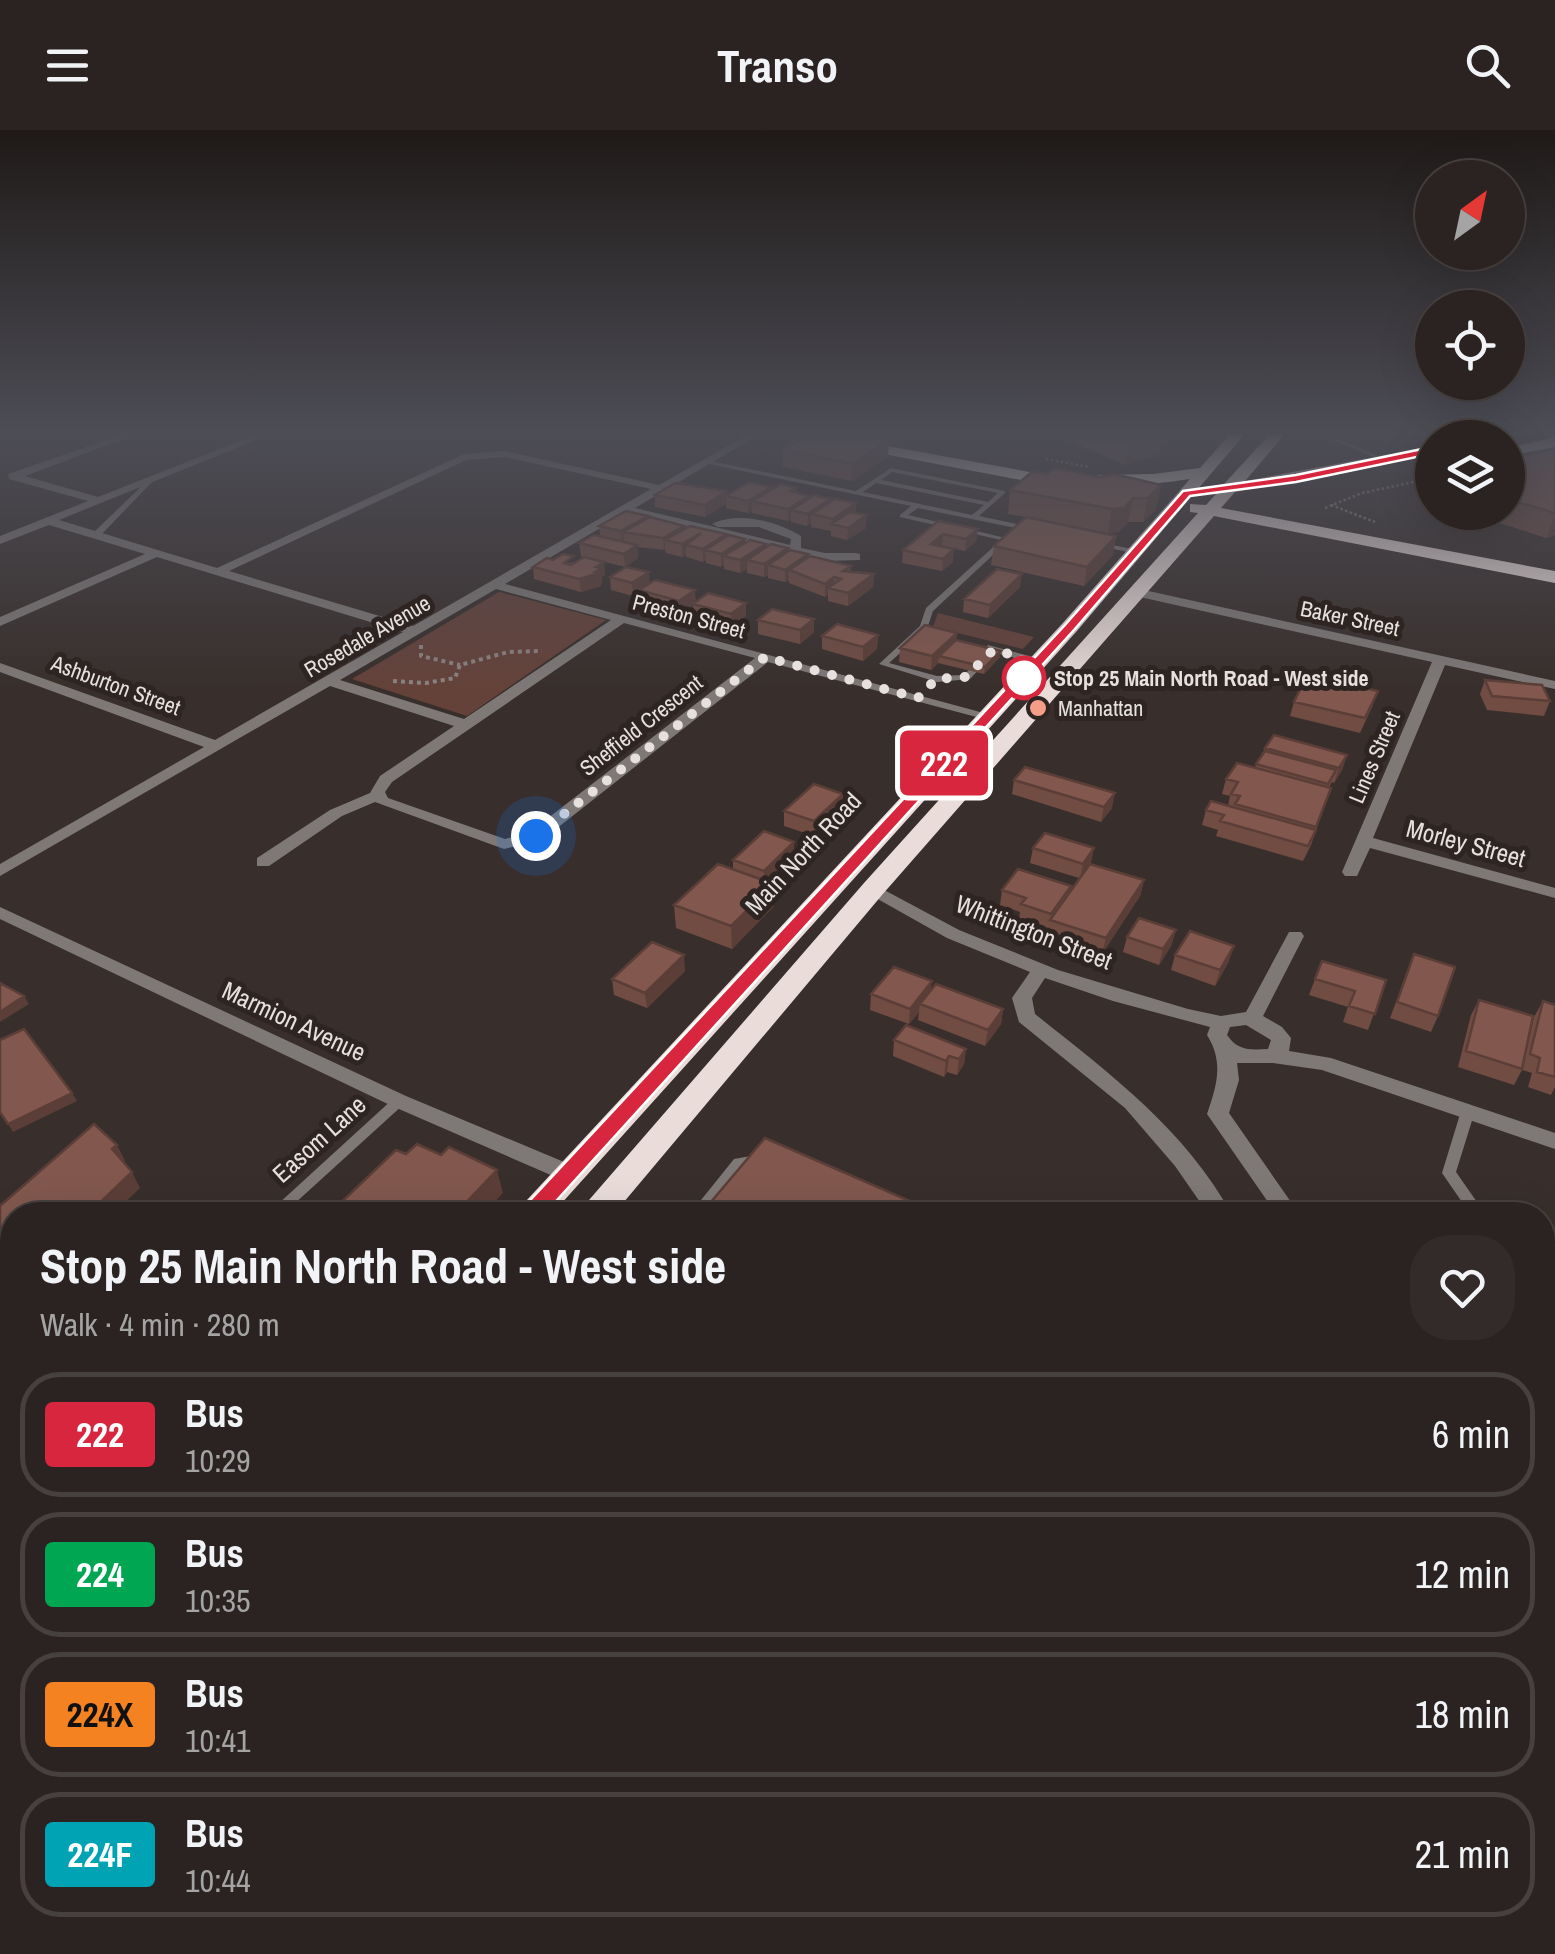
<!DOCTYPE html>
<html lang="en">
<head>
<meta charset="utf-8">
<style>
  body { margin:0; font-family:"Archivo Narrow",sans-serif; background:#322b2a; color:#f1f3f6; height:100vh; display:flex; flex-direction:column; font-size:38px; white-space:nowrap }
  * { box-sizing:border-box; margin:0 }
  p { font-size:32px; color:#a5a4a5 }
  .icon { flex:none; width:55px; height:55px; fill:none; stroke:currentColor; stroke-width:2; stroke-linecap:round; stroke-linejoin:round }
  .map { position:relative; flex:1; overflow:hidden }
  .panel { position:absolute; left:0px; top:1072px; width:1555px; height:752px; display:flex; flex-direction:column; background:#2a2321; border-radius:40px 40px 0 0; box-shadow:0 10px 40px #0002,0 0 0 2px #46403f }
  .panel>* { flex:none }
  .badge { padding:0 20px; border-radius:8px; font-size:35px; line-height:65px }
  .needle { width:65px; rotate:33deg }
  .controls { position:absolute; left:1415px; top:30px; display:grid; gap:20px }
  .controls a { display:grid; place-items:center; width:110px; height:110px; border-radius:50%; background:#2a2321; box-shadow:0 10px 40px #0002,0 0 0 2px #46403f; font-size:50px }
  .you { position:absolute; width:50px; height:50px; margin:-25px; border:8px solid #fff; border-radius:50%; background:#1a73e8; box-shadow:0 0 0 15px #1a73e833 }
  .map>.badge { position:absolute; translate:-50% -50%; box-shadow:0 0 0 5px #fff }
  .round { display:grid; place-items:center; flex:none; width:105px; height:105px; border-radius:40px; background:#322b2a }
  .head { display:flex; align-items:center; justify-content:space-between; height:170px; padding:0 40px }
  h1 { font-size:48px; font-weight:700; line-height:75px }
  ul { padding:0; list-style:none }
  li { display:flex; align-items:center; gap:30px; height:125px; margin:0 20px 15px; padding:0 20px; border:5px solid #46403f; border-radius:40px }
  li div { flex:1 }
  li b { display:block; font-size:38px }
  li em { font-style:normal }
  li .badge { min-width:110px; font-weight:700; text-align:center }
  header { display:flex; justify-content:space-between; align-items:center; height:130px; padding:0 40px; background:#2a2321; font-size:45px; font-weight:700 }
  .map>svg:first-child { display:block }
  .green { fill:#64423a }
  .lines { fill:none; stroke-linecap:round; stroke-linejoin:round }
  .path-far2 { stroke:#8a8280; stroke-width:2.5; stroke-dasharray:2.5 2.5; stroke-linecap:butt }
  .path-far1 { stroke:#8a8280; stroke-width:4; stroke-dasharray:4 4; stroke-linecap:butt }
  .path { stroke:#8a8280; stroke-width:8; stroke-dasharray:8 8; stroke-linecap:butt }
  .lane { fill:#7e7977; fill-rule:evenodd }
  .street { fill:#7e7977; fill-rule:evenodd }
  .highway { fill:#e9dcd9; fill-rule:evenodd }
  .wall { fill:#704c43 }
  .shaded-wall { fill:#5b3e37 }
  .building { fill:#82584e; stroke:#5b3e37; stroke-width:2.5 }
  .line { fill:#d7263d; stroke:#fff; stroke-width:2.5 }
  .walk { stroke:#e6e0de; stroke-width:10; stroke-dasharray:0 18 }
  .stop-dot { fill:#fff; stroke:#d7263d; stroke-width:5 }
  .poi-dot { fill:#f49e8a; stroke:#2e2523; stroke-width:4 }
  .labels { text-anchor:middle; stroke-width:10; stroke-linejoin:round; paint-order:stroke }
  .far-street-label { font-size:22px; fill:#e6e0de; stroke:#2e2523 }
  .far-stop-label { font-size:22px; font-weight:bold; fill:#e6e0de; stroke:#2e2523; text-anchor:start }
  .far-poi-label { font-size:22px; fill:#e6e0de; stroke:#2e2523; text-anchor:start }
  .street-label { font-size:25px; fill:#e6e0de; stroke:#2e2523 }
</style>
</head>
<body>
<header><svg class="icon" aria-label="menu" viewBox="0 0 24 24"><path d="M4 6h16M4 12h16M4 18h16"/></svg>Transo<svg class="icon" aria-label="search" viewBox="0 0 24 24"><circle cx="10" cy="10" r="6"/><path d="M15 15l6 6"/></svg></header>
<div class="map">
<svg width="1555" height="1824" viewBox="0 0 1555 1824">
  <rect width="100%" height="100%" fill="#382f2c"/>
  <path class="green" d="M499,462L606,490L467,586L352,549Z
    M938,483L1034,507L1023,519L933,497Z"/>
  <g class="lines">
    <path class="path-far2" d="M1454,308L1468,305
      M1046,329L1089,337
      M1331,375L1375,392
      M1325,378L1362,363L1432,348"/>
    <path class="path-far1" d="M421,515V526L460,535
      M393,551L426,553L455,548L460,535L508,522L542,521"/>
    <path class="path" d="M1322,1812L1330,1824"/>
    <path class="lane" d="M1322,305H1329L1388,330L1383,331Z
      M706,330L856,361L891,338L1005,361V363L979,386L1035,398V402L918,378L908,385L1010,409L933,481L927,499L889,533L937,546L964,545L979,529H985V533L970,549L937,552L879,534L920,496L926,478L1001,410L900,387V385L911,376L704,333L703,332ZM892,342L998,363L988,372L881,350ZM876,353L984,375L972,385L863,362Z
      M148,350L153,351L99,407H93V403Z
      M1097,412L1137,420L1141,422L1137,424L1100,416L1096,414Z
      M988,515L1041,529L1042,531L1038,534L985,520L984,518Z
      M399,966L404,968L406,971L404,974L282,1085H266L394,968Z
      M1468,976L1473,978L1475,981L1456,1042L1486,1085H1471L1442,1043L1461,981L1463,978Z
      M762,1024L767,1025L769,1029L767,1033L743,1037L704,1085H689L734,1029Z
      M1542,1170C1555,1175 1555,1188 1555,1200C1541,1196 1542,1182 1542,1170Z
      M1555,1267C1555,1297 1555,1330 1548,1359L1542,1361C1542,1331 1539,1298 1549,1269Z
      M56,1812H80L74,1824H51Z
      M482,1812H506L500,1824H477Z
      M938,1812C954,1812 971,1808 978,1824C963,1824 945,1824 938,1812Z
      M1033,1812H1055L1051,1824H1029Z"/>
    <path class="street" d="M121,305H134L25,346L98,367L255,305H268L59,390L217,438L464,324L505,321L659,355L747,305H758L635,378L790,415L791,409L759,397H718L712,394C738,381 777,391 801,406V418L825,423H856L860,424V430L825,431L626,383L505,454L995,586L988,590L768,532L542,710L504,719L375,672L342,686L269,736H257V728L330,680L370,663L380,646L454,596L330,556L0,746V734L204,617L0,542V533L215,610L403,502L157,427L0,496V487L145,424L49,395L0,414V406L88,371L9,349L8,344ZM505,327L651,359L413,496L229,441L466,330ZM496,459L611,490L464,589L340,550ZM624,493L755,528L530,702L505,709L388,668L385,662L392,652Z
      M1135,458L1555,551V559L1445,535L1373,708L1555,758V768L1370,718L1357,746H1345L1342,742L1432,532L1131,465L1129,462Z
      M873,754L959,800L1058,840L1188,879L1221,886L1246,882L1289,802H1301L1304,806L1263,886L1282,897L1291,908L1289,921L1331,928L1555,1003V1019L1322,940L1273,933H1237L1239,950L1229,983L1300,1085H1277L1207,984C1217,955 1224,932 1207,905L1210,897L1113,871L1045,848L1032,868L1035,884C1109,943 1186,1000 1232,1085H1209L1175,1036L1125,978L1019,892L1012,868L1030,842L947,808L867,763L864,759ZM1246,895L1271,910L1268,919C1250,920 1238,921 1227,905L1230,897Z
      M0,777L406,966L576,1037L579,1043L576,1049H560L392,976L0,789Z
      M1542,1402L1555,1407V1435L1542,1430Z
      M1555,1468V1581L1553,1586L1542,1590V1478L1545,1473Z
      M1178,1812H1216L1211,1824H1173Z
      M1492,1812H1527V1824H1491Z"/>
    <path class="highway" d="M798,305H827L1068,349L1076,354L1068,359L805,309Z
      M1229,305H1244L1076,502L551,1085H513L1062,494L1190,349C1167,352 1114,361 1095,348L1097,345L1153,344L1200,338Z
      M1269,305H1284L1245,351L1432,316V325L1235,362L1221,378L1555,441V453L1214,386L882,765L613,1085H576L864,753L1198,383L1190,382V374L1206,375L1216,364L1212,360L1214,357L1224,354Z
      M1555,307V317L1508,326V318Z
      M12,1628V1685L0,1690V1633Z
      M12,1736V1798L0,1803V1741Z"/>
  </g>
  <path class="wall" d="M1068,305H1188L1161,313L1159,325L1125,335L1068,310Z
    M792,306L888,326L852,351L783,337V320L791,315Z
    M1555,319V405L1546,408L1466,382H1508V329Z
    M1047,344L1161,355L1156,379L1143,392H1128L1119,402L1108,403L1058,393L1116,406L1113,425L1084,456L991,435L994,416L1026,387L1008,384L1010,360Z
    M1432,347V372L1425,370Z
    M796,358V363L809,368L856,373L855,383L866,398L847,410L831,406V401L811,397V393L807,396L791,392V389L788,391L752,383V381L748,383L726,378V374L705,387L655,377V365L727,361V365Z
    M648,388L684,396V399L745,409V413L766,414V417L808,424V427L851,436L850,442L874,444L873,457L848,476L828,471V464L825,467L789,453V450L785,452L768,448V445L764,447L747,443V439L740,443L724,439V435L721,437L706,433V430L703,432L686,427V425L682,427L666,423L665,420L637,417L638,428L625,437L581,426L579,413L600,406L599,396Z
    M938,391L978,399L976,411L965,421L942,416L953,432L942,441L902,433L903,420Z
    M575,432L605,445L602,447L601,456L581,462L534,449L533,437Z
    M610,447L650,453L696,472L746,486L732,497L693,487V475L680,484L640,474L639,462L633,466L611,460Z
    M1020,457L988,488L963,482L964,469Z
    M814,489V502L800,514L758,504V490Z
    M957,503L956,510L1000,527L984,544L938,533L931,540L899,532L900,518Z
    M878,505L877,519L863,531L822,519V506Z
    M1485,550L1550,571L1544,586L1487,580L1480,564Z
    M1294,572L1373,575L1360,603L1290,586Z
    M1265,618L1347,625L1342,640L1334,653L1332,652L1329,657L1331,658L1311,715L1303,731L1216,706L1218,700L1202,695L1206,680L1228,676L1230,666L1222,664L1226,649L1255,637Z
    M1014,650L1112,678L1101,692L1012,664Z
    M843,679L814,706L784,696V681Z
    M794,712V727L768,752L774,776L732,819L676,798L674,775L733,739V730Z
    M1033,718L1144,750L1140,766L1102,824L1047,805L1048,799L1019,789L1020,782L1000,775L1002,760L1071,756L1070,762L1079,748L1030,733Z
    M1176,800L1171,816L1159,835L1123,822L1127,807Z
    M1414,824L1438,886L1431,902L1390,888Z
    M1175,825L1229,831L1215,856L1171,840Z
    M1322,831L1386,850L1368,900L1343,892L1348,877L1309,865Z
    M685,841L647,878L614,865L612,849Z
    M931,859L1003,879L1001,894L985,916L918,890L919,882L909,894L870,880L871,864Z
    M1479,870L1524,928L1534,887L1543,871L1555,875V957L1551,965L1528,957L1532,943L1522,940L1514,955L1458,937L1471,885Z
    M894,910L966,919L964,934L957,945L947,942L944,947L893,926Z"/>
  <path class="shaded-wall" d="M1145,305H1188L1161,313L1159,325L1125,335L1129,312Z
    M889,309L888,326L852,351L853,334Z
    M1161,355L1156,379L1143,392L1148,368Z
    M771,357V369L752,371V381L748,383V371Z
    M727,361L726,374L705,387V375Z
    M809,366V378L791,380V389L788,391V379Z
    M1133,368L1128,392L1119,402L1108,403L1112,379Z
    M830,369V381L811,384V393L807,396L808,384Z
    M856,373L855,386L832,394L833,389Z
    M867,385L866,398L847,410L848,398Z
    M1555,385V405L1546,408Z
    M648,386V398L623,402L624,412L622,414L621,401Z
    M684,396V409L665,410V420L664,421L663,408Z
    M978,399L976,411L965,421L966,409Z
    M701,403L686,415V425L682,427V414Z
    M726,404L727,417L705,420L706,430L703,432V419Z
    M943,404L942,416L930,427L931,414Z
    M1116,406L1113,425L1084,456L1087,437Z
    M745,409V422L723,426L724,435L721,437V424Z
    M766,414V427L747,430V439L740,443V430Z
    M637,415L638,428L625,437L624,424Z
    M788,418V431L768,435V445L764,447V434Z
    M954,419L953,432L942,441L943,429Z
    M808,424V437L789,440V450L785,452V440Z
    M604,432L605,445L602,447L601,456L581,462L579,449Z
    M649,442L650,455L633,466L632,453Z
    M874,444L873,457L848,476V463Z
    M1022,444L1020,457L988,488L990,475Z
    M834,447V459L828,458V464L825,467V454Z
    M695,460L696,473L680,484L679,471Z
    M746,473V486L732,497L731,484Z
    M814,489V502L800,514V500Z
    M957,503L955,517L939,526L938,533L931,540L932,526Z
    M878,505L877,519L863,531V517Z
    M1001,521L1000,527L984,544L985,537Z
    M1347,625L1342,640L1334,653L1339,638Z
    M1115,663L1112,678L1101,692L1104,677Z
    M843,664V679L814,706V691Z
    M794,712V727L764,756V741Z
    M1094,718L1091,733L1080,749L1083,734Z
    M1144,750L1140,766L1102,824L1106,808Z
    M774,754V776L732,819L731,796Z
    M1176,800L1171,816L1159,835L1163,819Z
    M1234,816L1229,831L1215,856L1220,840Z
    M684,825L685,841L647,878L645,863Z
    M932,851L930,867L920,874L919,882L909,894L910,879Z
    M24,866L29,874L0,892V882Z
    M1003,879L1001,894L985,916L988,900Z
    M966,919L964,934L957,945L959,929Z
    M949,926L947,942L944,947L946,931Z
    M72,963L77,971L13,1002L8,994Z
    M117,1015L125,1031L120,1034L112,1019Z
    M497,1040L503,1063L483,1085H454Z
    M132,1042L140,1058L112,1085H87Z
    M12,1155V1181L6,1188L0,1179V1167Z
    M12,1508V1561L0,1574V1521Z
    M203,1812H212L204,1824H195Z
    M384,1812H411L404,1824H376Z
    M842,1812H845L843,1824H836Z"/>
  <path class="building" d="M793,305H865L889,309L853,334L783,320L803,308L792,306Z
    M1110,305H1155L1129,312Z
    M1555,319V383L1508,369V329Z
    M1054,338L1100,347L1114,344L1161,355L1148,368H1133L1124,378L1112,379L1010,360L1033,341L1047,344Z
    M749,352L771,357L748,371L726,366Z
    M675,353L727,361L705,375L655,365Z
    M781,354L796,358L790,361L809,366L788,379L752,371Z
    M814,365L830,369L808,384L791,380Z
    M835,369L856,373L833,389L811,384Z
    M626,381L648,386L621,401L599,396Z
    M850,382L867,385L848,398L831,394Z
    M650,387L684,396L663,408L623,402Z
    M1026,387L1116,406L1087,437L994,416Z
    M938,391L978,399L966,409L943,404L931,414L954,419L943,429L903,420Z
    M690,396L726,404L703,419L686,415L701,403L682,414L665,410Z
    M594,405L637,415L624,424L579,413Z
    M729,405L745,409L721,424L705,420Z
    M750,410L766,414L740,430L723,426Z
    M771,414L788,418L764,434L747,430Z
    M790,420L808,424L785,440L768,435Z
    M563,424L574,426L564,433L571,435L584,427L604,432L596,437L601,438L595,442L600,443L579,449L533,437L547,428L553,430Z
    M810,426L851,436L843,441L874,444L848,463L828,458L841,449L834,447L825,454L789,440Z
    M626,437L649,442L632,453L610,447Z
    M997,439L1022,444L990,475L964,469Z
    M655,450L695,460L679,471L639,460Z
    M708,463L746,473L731,484L693,474Z
    M772,479L814,489L800,500L758,490Z
    M837,494L878,505L863,517L822,506Z
    M925,495L957,503L932,526L900,518Z
    M956,510L1001,521L985,537L939,526Z
    M1307,545L1378,561L1365,588L1294,572Z
    M1485,550L1542,555L1550,571L1492,566Z
    M1274,605L1347,625L1339,638L1265,618Z
    M1265,621L1336,640L1328,654L1256,634Z
    M1237,633L1331,658L1316,697L1235,674L1240,666L1231,664L1238,652L1226,649Z
    M1025,637L1115,663L1104,677L1014,650Z
    M814,654L843,664L814,691L784,681Z
    M1211,671L1316,700L1308,716L1220,691L1224,685L1206,680Z
    M764,701L794,712L764,741L733,730Z
    M1045,703L1094,718L1083,734L1033,718Z
    M718,734L774,754L731,796L674,775Z
    M1090,734L1144,750L1106,808L1050,790Z
    M1018,739L1071,756L1051,784L1021,774L1026,768L1002,760Z
    M1139,788L1176,800L1163,819L1127,807Z
    M1190,801L1234,816L1220,840L1175,825Z
    M652,812L684,825L645,863L612,849Z
    M1414,824L1455,837L1438,886L1397,872Z
    M1322,831L1386,850L1375,884L1349,876L1355,861L1315,849Z
    M894,837L932,851L910,879L871,864Z
    M0,853L24,866L0,882Z
    M936,854L1003,879L988,900L920,874Z
    M1479,870L1533,886L1522,939L1466,921Z
    M1543,871L1555,875V947L1537,942L1540,928L1530,924Z
    M906,895L966,919L959,929L949,926L946,931L894,910Z
    M24,899L72,963L8,994L0,982V910Z
    M94,994L117,1015L112,1019L132,1042L87,1085H12V1155L0,1167V1076Z
    M765,1008L912,1072L919,1085H700Z
    M417,1014L441,1025L449,1017L497,1040L454,1085H328L396,1020L406,1024Z
    M12,1279V1508L0,1521V1290Z
    M136,1812H203L195,1824H127Z
    M211,1812H384L376,1824H203Z
    M611,1812H842L836,1824H583Z"/>
  <linearGradient id="sky" x2="0" y2="1"><stop stop-color="#1f1a18"/><stop offset="0.54" stop-color="#4d4d56"/><stop offset="1" stop-color="#4d4d56" stop-opacity="0"/></linearGradient>
  <rect width="1555" height="560" fill="url(#sky)"/>
  <path class="line" d="M1432,317L1436,323L1296,352L1190,366L1074,500L538,1091H522L519,1085L522,1079L1065,495L1183,361L1296,345Z"/>
  <g class="lines">
    <path class="walk" d="M536,706L765,527L918,568L936,549L966,547L993,520L1021,527L1024,548"/>
  </g>
  <circle class="stop-dot" cx="1024" cy="548" r="20"/>
  <circle class="poi-dot" cx="1038" cy="578" r="10"/>
  <g class="labels">
    <g class="far-street-label">
      <text transform="translate(689 486) rotate(15)" y="8">Preston Street</text>
      <text transform="translate(1350 488) rotate(12)" y="8">Baker Street</text>
      <text transform="translate(367 506) rotate(-30)" y="8">Rosedale Avenue</text>
      <text transform="translate(116 555) rotate(20)" y="8">Ashburton Street</text>
      <text transform="translate(641 595) rotate(-38)" y="8">Sheffield Crescent</text>
      <text transform="translate(1374 627) rotate(-67)" y="8">Lines Street</text>
    </g>
    <g class="far-stop-label">
      <text x="1054" y="556">Stop 25 Main North Road - West side</text>
    </g>
    <g class="far-poi-label">
      <text x="1058" y="586">Manhattan</text>
    </g>
    <g class="street-label">
      <text transform="translate(1466 713) rotate(15)" y="9">Morley Street</text>
      <text transform="translate(803 723) rotate(-47)" y="9">Main North Road</text>
      <text transform="translate(1034 802) rotate(21)" y="9">Whittington Street</text>
      <text transform="translate(294 891) rotate(25)" y="9">Marmion Avenue</text>
      <text transform="translate(319 1009) rotate(-42)" y="9">Easom Lane</text>
    </g>
  </g>
</svg>
<div class="controls">
<a><svg class="needle" viewBox="-14 -14 28 28"><path d="M0-13l5 13h-10z" fill="#e53935"/><path d="M0 13l5-13h-10z" fill="#a5a4a5"/></svg></a>
<a><svg class="icon" aria-label="locate" viewBox="0 0 24 24"><circle cx="12" cy="12" r="6"/><path d="M12 2v4M12 18v4M2 12h4M18 12h4"/></svg></a>
<a><svg class="icon" aria-label="layers" viewBox="0 0 24 24"><path d="M12 4l9 5-9 5-9-5zM3 14l9 5 9-5"/></svg></a>
</div>
<div class="you" style="left:536px;top:706px"></div>
<b class="badge" style="left:944px;top:633px;background:#d7263d;color:#fff">222</b>
<section class="panel">
<div class="head"><div><h1>Stop 25 Main North Road - West side</h1><p>Walk · 4 min · 280 m</p></div><a class="round"><svg class="icon" aria-label="heart" viewBox="0 0 24 24"><path d="M12 20l-8-8c-3-5 5-10 8-4 3-6 11-1 8 4z"/></svg></a></div>
<ul>
<li><span class="badge" style="background:#d7263d;color:#fff">222</span><div><b>Bus</b><p>10:29</p></div><em>6 min</em></li>
<li><span class="badge" style="background:#00a651;color:#fff">224</span><div><b>Bus</b><p>10:35</p></div><em>12 min</em></li>
<li><span class="badge" style="background:#f58220;color:#111">224X</span><div><b>Bus</b><p>10:41</p></div><em>18 min</em></li>
<li><span class="badge" style="background:#00a3b4;color:#fff">224F</span><div><b>Bus</b><p>10:44</p></div><em>21 min</em></li>
</ul>
</section>
</div>
</body>
</html>
